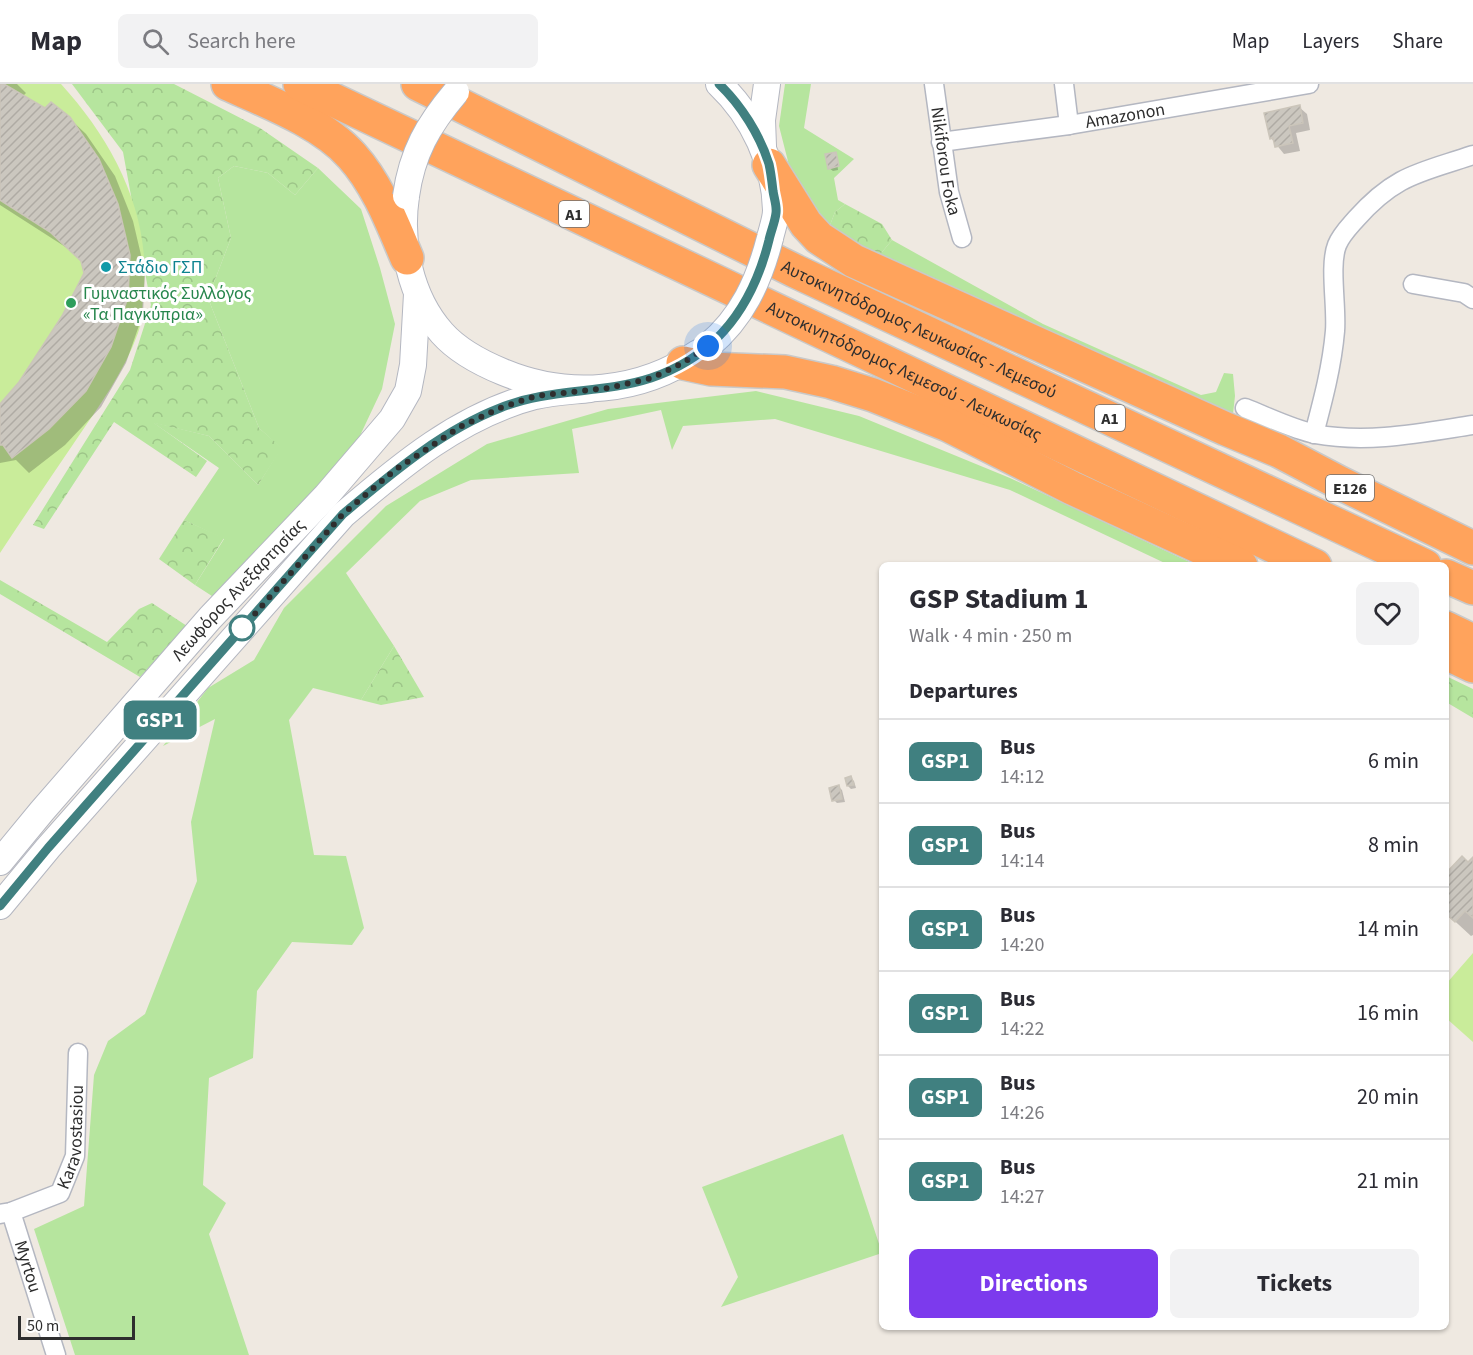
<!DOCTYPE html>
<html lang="en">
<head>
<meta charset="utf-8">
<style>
  body { margin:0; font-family:"Source Sans 3",sans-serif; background:#f2f2f3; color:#2b2b33; height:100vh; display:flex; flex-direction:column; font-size:22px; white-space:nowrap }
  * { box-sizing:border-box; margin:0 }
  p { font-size:20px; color:#7c7c81 }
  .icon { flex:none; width:33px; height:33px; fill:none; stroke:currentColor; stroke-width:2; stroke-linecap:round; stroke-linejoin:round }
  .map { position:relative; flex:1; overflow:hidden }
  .panel { position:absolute; left:879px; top:478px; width:570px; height:768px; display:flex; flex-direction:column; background:#fff; border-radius:9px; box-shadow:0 2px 4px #0004 }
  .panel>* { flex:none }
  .badge { padding:0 12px; border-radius:9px; font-size:21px; line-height:39px }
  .scale { position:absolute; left:18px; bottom:15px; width:117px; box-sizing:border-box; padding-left:6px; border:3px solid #2e2e2e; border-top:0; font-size:16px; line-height:21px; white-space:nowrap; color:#2e2e2e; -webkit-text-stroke:4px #fff; paint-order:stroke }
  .you { position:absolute; width:30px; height:30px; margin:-15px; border:4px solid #fff; border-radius:50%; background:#1a73e8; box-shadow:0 0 0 9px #1a73e833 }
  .map>.badge { position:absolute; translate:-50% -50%; box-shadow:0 0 0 3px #fff }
  h2 { padding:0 30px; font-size:22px; line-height:54px }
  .round { display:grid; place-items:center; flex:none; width:63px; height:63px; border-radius:9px; background:#f2f2f3 }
  .head { display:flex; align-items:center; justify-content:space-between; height:102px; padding:0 30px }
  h1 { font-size:28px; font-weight:700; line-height:45px }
  .cta { display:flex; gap:12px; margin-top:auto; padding:12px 30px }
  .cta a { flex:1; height:69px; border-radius:9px; background:#7c3aed; color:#fff; font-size:24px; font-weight:700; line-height:69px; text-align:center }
  .cta a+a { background:#f2f2f3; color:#2b2b33 }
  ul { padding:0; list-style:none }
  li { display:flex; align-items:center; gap:18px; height:84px; padding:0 30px; border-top:2px solid #e1e1e2 }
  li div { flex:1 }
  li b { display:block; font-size:22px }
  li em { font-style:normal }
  li .badge { min-width:66px; font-weight:700; text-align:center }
  header { display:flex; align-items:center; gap:36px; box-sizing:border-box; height:84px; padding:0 30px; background:#fff; border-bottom:2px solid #e1e1e2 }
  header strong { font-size:28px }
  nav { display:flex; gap:33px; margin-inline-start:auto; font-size:21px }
  .search { width:420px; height:54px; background:#f2f2f3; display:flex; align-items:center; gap:15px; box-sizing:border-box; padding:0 21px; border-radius:9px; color:#7c7c81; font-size:22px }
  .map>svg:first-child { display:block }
  .grass { fill:#b6e59e }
  .forest { fill:url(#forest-crowns) }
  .pitch { fill:#c9ec9a }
  .shadow { fill:#0003 }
  .building { fill:url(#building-hatch); stroke:#cbc5ba; stroke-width:1.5 }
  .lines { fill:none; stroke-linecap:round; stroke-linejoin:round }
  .minor-casing { stroke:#b4b7c1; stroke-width:21 }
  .secondary-casing { stroke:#b4b7c1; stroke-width:28 }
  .motorway-casing { stroke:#c9c9c9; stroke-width:36 }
  .minor { stroke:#fff; stroke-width:18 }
  .secondary { stroke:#fff; stroke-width:26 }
  .motorway { stroke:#ffa35c; stroke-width:33 }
  .secondary-bridge-casing { stroke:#b4b7c1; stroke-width:28; stroke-linecap:butt }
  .secondary-bridge { stroke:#fff; stroke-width:26 }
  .line-casing { stroke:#fff; stroke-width:14 }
  .line { stroke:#408080; stroke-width:9 }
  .walk { stroke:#2e2e2e; stroke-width:6; stroke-dasharray:0 10.8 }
  .culture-dot { fill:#0f9aa8; stroke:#fff; stroke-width:2 }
  .leisure-dot { fill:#2e9e5b; stroke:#fff; stroke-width:2 }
  .stop-dot { fill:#fff; stroke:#408080; stroke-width:3 }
  .labels { text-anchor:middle; stroke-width:6; stroke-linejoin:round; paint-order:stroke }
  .shield { fill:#fff; stroke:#6d6d6d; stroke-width:1.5 }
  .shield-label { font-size:16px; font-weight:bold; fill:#2e2e2e }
  .street-label { font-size:18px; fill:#2e2e2e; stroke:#fff }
  .culture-label { font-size:18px; fill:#0d838f; stroke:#fff; text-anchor:start }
  .leisure-label { font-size:18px; fill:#27864d; stroke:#fff; text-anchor:start }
</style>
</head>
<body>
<header>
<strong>Map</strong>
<div class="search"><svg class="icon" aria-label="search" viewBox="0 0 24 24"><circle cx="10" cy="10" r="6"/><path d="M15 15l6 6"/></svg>Search here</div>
<nav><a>Map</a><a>Layers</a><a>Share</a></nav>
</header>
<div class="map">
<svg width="1473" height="1271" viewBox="0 0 1473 1271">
  <defs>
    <pattern id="forest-crowns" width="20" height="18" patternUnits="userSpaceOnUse" patternTransform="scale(1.5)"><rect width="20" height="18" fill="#b6e59e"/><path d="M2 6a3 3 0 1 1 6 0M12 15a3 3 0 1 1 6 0" fill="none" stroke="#9dc588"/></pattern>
    <pattern id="building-hatch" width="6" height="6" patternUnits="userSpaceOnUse" patternTransform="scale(1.5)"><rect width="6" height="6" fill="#cbc7bf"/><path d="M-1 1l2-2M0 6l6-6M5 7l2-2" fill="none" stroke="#afaba4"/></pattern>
  </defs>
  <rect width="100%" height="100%" fill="#efe9e1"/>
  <path class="grass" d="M785,0H811L804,44L854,75L834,94L838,116L845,120L835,128L827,149L792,93L779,42Z
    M234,82L268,89L295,111L318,84L361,125L380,184L395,240L382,305L357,358L215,514L195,501L224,455L184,436L219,384L152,338L209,352L258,401L281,364L259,344L208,214L231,154L218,94Z
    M892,156L1043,240L1201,311L1216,308L1224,289L1233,290L1235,312L1233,330L1216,326L873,179Z
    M756,307L859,332L1010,394L1196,481H1169L1010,406L775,335L683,342L672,366L661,326L572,345L579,389L471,396L420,417L346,489L394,562L361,616L313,604L289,636L314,771L346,772L364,844L352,861L292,858L257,907L253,974L209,994L203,1101L226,1119L209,1150L249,1271H75L34,1145L84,1122L94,991L108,957L145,930L197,797L191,738L215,635L163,662L208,604L254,576L284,524L386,422L487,360L608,325Z
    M843,1050L882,1169L721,1223L738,1193L702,1103Z"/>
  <path class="forest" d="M72,0H174L260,44L318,84L295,111L268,89L234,82L218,94L231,154L208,214L259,344L282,364L258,401L209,352L154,339L207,377L196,393L114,338L44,445L33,441L130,286L151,221L123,68Z
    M845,120L882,140L892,156L873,179L827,149L835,128Z
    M184,436L224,454L195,501L159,475Z
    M0,496L107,558L139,525L152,519L187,542L140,593L0,510Z
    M394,562L424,613L381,621L361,616Z
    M1446,592L1473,605V634L1446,618Z"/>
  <path class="pitch" d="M0,0H61C114,58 153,133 143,213C142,225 142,239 138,249C124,288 99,322 76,356C51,393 25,431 0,469Z
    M1473,869V958L1446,934V900Z"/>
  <path class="shadow" d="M0,0H17L26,9L22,13L45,26L69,34L86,50L115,92L133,137L145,188L143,230L126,279L101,323L65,361L29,389L16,376L0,379V322L21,299L63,233L86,189L83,178L67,164L0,121Z
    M1299,23L1307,30L1310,46L1296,49L1300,67L1284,70L1271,54Z
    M836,69L838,86L833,87L829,84Z
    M851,694L854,697L856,704L851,705L848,702Z
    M839,703L842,706L845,718L837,719L834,716Z
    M1473,775V851L1471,852L1446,829V792L1468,780Z"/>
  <path class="building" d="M0,0H4L45,24L51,18L70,33L99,75L118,120L130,171L128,213L111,263L86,307L49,345L12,374L3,361H0V320L19,298L62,232L84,189L81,177L50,148L0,116Z
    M1300,21L1303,39L1289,42L1293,59L1275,63L1273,54L1270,55L1264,29Z
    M836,68L839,82L828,85L825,70Z
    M851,692L854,701L847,702L845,694Z
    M839,701L842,715L832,717L829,704Z
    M1462,772L1468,778L1473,773V834L1465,827L1455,838L1446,830V789Z"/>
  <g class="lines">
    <defs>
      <g id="minor">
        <path id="s1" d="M934,0L949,108L962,154"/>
        <path d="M1064,0L1069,41"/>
        <path id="s2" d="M941,58L1069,41L1309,0"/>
        <path d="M1413,200L1464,209L1473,215"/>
        <path d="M1245,324C1268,333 1292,345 1315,350C1368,360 1421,349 1473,341"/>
        <path d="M1314,350C1323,316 1332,282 1335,247C1337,223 1329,181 1337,161C1341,151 1349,143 1356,135C1396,90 1420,89 1473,71"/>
        <path id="s3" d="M11,1128L56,1271"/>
        <path id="s4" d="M0,1130L11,1128L60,1109L75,1072L78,969"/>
      </g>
      <g id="secondary">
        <path d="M719,0C753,32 775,80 776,126C776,135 772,145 770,154"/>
        <path d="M763,62L762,36L767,0"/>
        <path d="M406,112C399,159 410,213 442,249C458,267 481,279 503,288C568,315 640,309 698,269"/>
        <path id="s5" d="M0,778L42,727L210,534L326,412L392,335L408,307L413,281L417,210"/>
        <path d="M0,822L48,764L343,431C400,382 461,331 535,312C553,308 572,307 590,305"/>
      </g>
      <g id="motorway">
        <path d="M228,0C268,18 323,39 352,72C378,101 392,139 407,174"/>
        <path id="s6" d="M300,0L1315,482"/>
        <path id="s7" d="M418,0L795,187L1425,482"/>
        <path d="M769,81L806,140L819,154L854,177L1226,345L1279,367L1340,399L1473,464"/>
        <path d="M683,279L711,285L785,288L831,298L873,311L948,341L1072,404L1241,482"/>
        <path d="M1446,492L1473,504"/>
        <path d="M1446,544L1473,557"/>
        <path d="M1446,569L1473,582"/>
      </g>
    </defs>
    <use href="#minor" class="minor-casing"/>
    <use href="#secondary" class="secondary-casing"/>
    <use href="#motorway" class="motorway-casing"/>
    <use href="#minor" class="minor"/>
    <use href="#secondary" class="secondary"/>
    <use href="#motorway" class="motorway"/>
    <defs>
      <path id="secondary-bridge" d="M406,112C412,69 428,41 456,8
        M708,262C742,234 759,197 770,154"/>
    </defs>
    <use href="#secondary-bridge" class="secondary-bridge-casing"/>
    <use href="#secondary-bridge" class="secondary-bridge"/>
  </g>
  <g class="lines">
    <defs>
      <path id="line" d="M0,822L48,764L343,430C391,390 441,347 500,324C549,304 602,310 651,294C717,272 753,221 769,156C771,147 775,138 776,129C777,122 774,114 773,107C772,98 771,89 769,80C760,51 741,21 719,0"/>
    </defs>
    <use href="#line" class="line-casing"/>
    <use href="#line" class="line"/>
    <path class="walk" d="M242,544L238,549L343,430L395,386L460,343L500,324L536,312L608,304L652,294L683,279L708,262"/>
  </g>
  <circle class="culture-dot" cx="106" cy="183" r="6"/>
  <circle class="leisure-dot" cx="71" cy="219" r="6"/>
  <circle class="stop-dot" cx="242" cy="544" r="12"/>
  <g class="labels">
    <g class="shield">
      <rect x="559" y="117" width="30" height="26" rx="4.5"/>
      <rect x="1095" y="321" width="30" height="26" rx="4.5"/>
      <rect x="1326" y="391" width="48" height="26" rx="4.5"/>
    </g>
    <g class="shield-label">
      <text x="574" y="136">A1</text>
      <text x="1110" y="340">A1</text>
      <text x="1350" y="410">E126</text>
    </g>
    <g class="street-label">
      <text dy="6" stroke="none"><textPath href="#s2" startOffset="186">Amazonon</textPath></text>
      <text dy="6" stroke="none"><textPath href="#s1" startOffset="78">Nikiforou Foka</textPath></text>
      <text dy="6" stroke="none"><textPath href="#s7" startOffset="558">Αυτοκινητόδρομος Λευκωσίας - Λεμεσού</textPath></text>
      <text dy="6" stroke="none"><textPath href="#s6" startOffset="669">Αυτοκινητόδρομος Λεμεσού - Λευκωσίας</textPath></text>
      <text dy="6" stroke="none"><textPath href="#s5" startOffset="362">Λεωφόρος Ανεξαρτησίας</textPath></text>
      <text dy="6" stroke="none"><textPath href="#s4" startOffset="122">Karavostasiou</textPath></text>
      <text dy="6" stroke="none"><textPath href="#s3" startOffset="57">Myrtou</textPath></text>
    </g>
    <g class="culture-label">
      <text x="118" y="189">Στάδιο ΓΣΠ</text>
    </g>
    <g class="leisure-label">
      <text x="83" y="215">Γυμναστικός Συλλόγος<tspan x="83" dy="21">«Τα Παγκύπρια»</tspan></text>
    </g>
  </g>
</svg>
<div class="scale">50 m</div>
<div class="you" style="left:708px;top:262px"></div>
<b class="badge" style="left:160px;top:636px;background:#408080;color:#fff">GSP1</b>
<section class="panel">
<div class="head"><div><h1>GSP Stadium 1</h1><p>Walk · 4 min · 250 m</p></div><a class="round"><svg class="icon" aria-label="heart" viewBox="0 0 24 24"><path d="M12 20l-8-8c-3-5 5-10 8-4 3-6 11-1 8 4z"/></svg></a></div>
<h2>Departures</h2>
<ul>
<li><span class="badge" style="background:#408080;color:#fff">GSP1</span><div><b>Bus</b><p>14:12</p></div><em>6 min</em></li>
<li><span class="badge" style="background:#408080;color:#fff">GSP1</span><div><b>Bus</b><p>14:14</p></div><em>8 min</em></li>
<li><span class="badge" style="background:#408080;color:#fff">GSP1</span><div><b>Bus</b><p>14:20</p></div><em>14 min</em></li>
<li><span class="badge" style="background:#408080;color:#fff">GSP1</span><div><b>Bus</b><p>14:22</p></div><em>16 min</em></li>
<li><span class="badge" style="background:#408080;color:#fff">GSP1</span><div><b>Bus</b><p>14:26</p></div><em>20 min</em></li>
<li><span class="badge" style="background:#408080;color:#fff">GSP1</span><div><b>Bus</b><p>14:27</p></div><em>21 min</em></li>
</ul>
<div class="cta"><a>Directions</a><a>Tickets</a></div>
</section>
</div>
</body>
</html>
